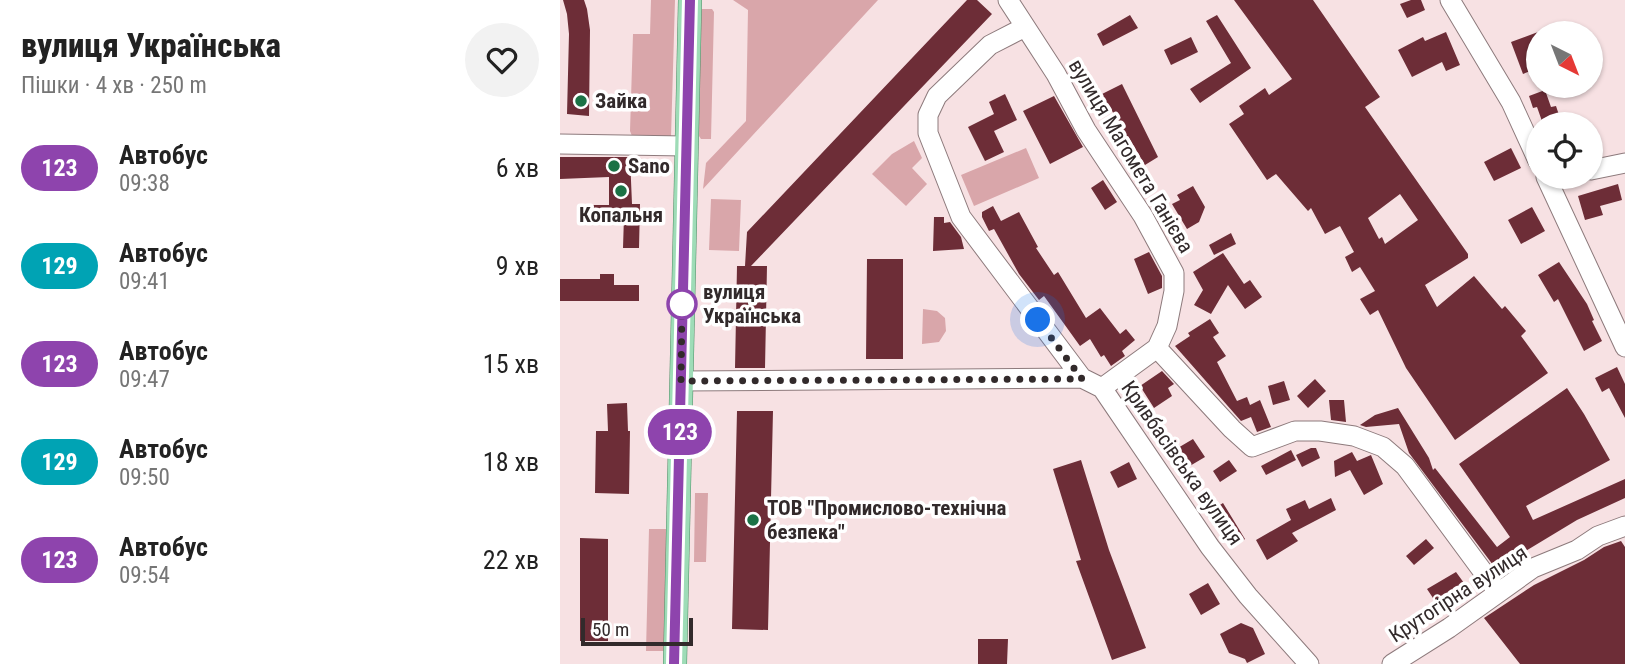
<!DOCTYPE html>
<html lang="uk">
<head>
<meta charset="utf-8">
<style>
  body { margin:0; font-family:"Roboto Condensed",sans-serif; background:#f2f2f2; color:#222; height:100vh; display:flex; flex-direction:column; font-size:26px; white-space:nowrap }
  * { box-sizing:border-box; margin:0 }
  p { font-size:23px; color:#767676 }
  .icon { flex:none; width:38px; height:38px; fill:none; stroke:currentColor; stroke-width:2; stroke-linecap:round; stroke-linejoin:round }
  .map { position:relative; flex:1; overflow:hidden }
  .panel { display:flex; flex-direction:column; background:#fff; width:560px }
  .panel>* { flex:none }
  .badge { padding:0 14px; border-radius:23px; font-size:24px; line-height:46px }
  .needle { width:46px; rotate:138deg }
  .buttons { position:absolute; left:966px; top:21px; display:grid; gap:14px }
  .buttons a { display:grid; place-items:center; width:77px; height:77px; border-radius:50%; background:#fff; box-shadow:0 2px 5px #0004; font-size:35px }
  .scale { position:absolute; left:21px; bottom:18px; width:112px; box-sizing:border-box; padding-left:7px; border:4px solid #322a2b; border-top:0; font-size:19px; line-height:24px; white-space:nowrap; color:#322a2b; -webkit-text-stroke:5px #fff; paint-order:stroke }
  .you { position:absolute; width:35px; height:35px; margin:-18px; border:5px solid #fff; border-radius:50%; background:#1a73e8; box-shadow:0 0 0 10px #1a73e833 }
  .map>.badge { position:absolute; translate:-50% -50%; box-shadow:0 0 0 4px #fff }
  .round { display:grid; place-items:center; flex:none; width:74px; height:74px; border-radius:37px; background:#f2f2f2 }
  .summary { display:flex; align-items:center; justify-content:space-between; height:119px; padding:0 21px }
  h1 { font-size:33px; font-weight:800; line-height:52px }
  ul { padding:0; list-style:none }
  li { display:flex; align-items:center; gap:21px; height:98px; padding:0 21px }
  li div { flex:1 }
  li b { display:block; font-size:26px }
  li em { font-style:normal }
  li .badge { min-width:77px; font-weight:700; text-align:center }
  main { display:flex; flex:1; min-height:0 }
  .map>svg:first-child { display:block }
  .green { fill:#d9a6aa }
  .building { fill:#6d2d37; fill-rule:evenodd }
  .lines { fill:none; stroke-linecap:round; stroke-linejoin:round }
  .minor-casing { stroke:#8d7a7c; stroke-width:21 }
  .major-casing { stroke:#4f8e67; stroke-width:24 }
  .minor { stroke:#fff; stroke-width:19 }
  .major { stroke:#9edcb7; stroke-width:23 }
  .line-casing { stroke:#fff; stroke-width:16 }
  .line { stroke:#8e44ad; stroke-width:10 }
  .walk { stroke:#322a2b; stroke-width:7; stroke-dasharray:0 12.6 }
  .poi-dot { fill:#1b7245; stroke:#fff; stroke-width:2.5 }
  .stop-dot { fill:#fff; stroke:#8e44ad; stroke-width:3.5 }
  .labels { text-anchor:middle; stroke-width:7; stroke-linejoin:round; paint-order:stroke }
  .poi-label { font-size:21px; font-weight:bold; fill:#322a2b; stroke:#fff; text-anchor:start }
  .street-label { font-size:21px; fill:#322a2b; stroke:#fff }
  .stop-label { font-size:21px; font-weight:bold; fill:#322a2b; stroke:#fff; text-anchor:start }
</style>
</head>
<body>
<main>
<section class="panel">
<div class="summary"><div><h1>вулиця Українська</h1><p>Пішки · 4 хв · 250 m</p></div><a class="round"><svg class="icon" aria-label="heart" viewBox="0 0 24 24"><path d="M12 20l-8-8c-3-5 5-10 8-4 3-6 11-1 8 4z"/></svg></a></div>
<ul>
<li><span class="badge" style="background:#8e44ad;color:#fff">123</span><div><b>Автобус</b><p>09:38</p></div><em>6 хв</em></li>
<li><span class="badge" style="background:#00a3b4;color:#fff">129</span><div><b>Автобус</b><p>09:41</p></div><em>9 хв</em></li>
<li><span class="badge" style="background:#8e44ad;color:#fff">123</span><div><b>Автобус</b><p>09:47</p></div><em>15 хв</em></li>
<li><span class="badge" style="background:#00a3b4;color:#fff">129</span><div><b>Автобус</b><p>09:50</p></div><em>18 хв</em></li>
<li><span class="badge" style="background:#8e44ad;color:#fff">123</span><div><b>Автобус</b><p>09:54</p></div><em>22 хв</em></li>
</ul>
</section>
<div class="map">
<svg width="1065" height="664" viewBox="0 0 1065 664">
  <rect width="100%" height="100%" fill="#f7e1e3"/>
  <path class="green" d="M91,0H115L111,137L72,136L70,131L73,34H90Z
    M173,0H318L143,189L146,163L186,121L188,10Z
    M142,9H152L154,12L151,139H141L139,136V12Z
    M354,141L362,158L352,168L367,184L346,206L312,174L332,154Z
    M466,148L479,178L414,206L401,175Z
    M151,199L181,200L179,251L149,250Z
    M363,309L377,311L385,318L386,331L379,342L362,344Z
    M135,493H148L146,562H134Z
    M89,529H108L105,651H86Z"/>
  <path class="building" d="M3,0H24L27,9L30,30L29,116L7,114L9,34L7,14Z
    M407,0H417L432,14L191,266H207L205,368H175L177,266H185L187,232Z
    M674,0H753L820,97L805,107L908,254V258L865,285L877,307L914,276L942,309L945,306L966,331L961,336L988,373L895,440L846,368L818,310L810,315L800,299L815,291L800,267L792,272L785,257L794,252L780,226L765,234L751,208L748,211L716,174L707,180L669,124L684,114L679,106L705,88L709,95L732,79ZM840,194L858,220L825,244L822,237L819,239L808,218Z
    M851,0H861L865,10L847,18L840,4Z
    M570,15L578,28L543,46L537,34Z
    M657,15L691,68L640,103L630,89L671,63L646,21Z
    M886,32L900,65L886,71L882,62L852,77L838,50L863,37L865,41Z
    M978,32V68L963,74L951,42Z
    M631,37L638,52L611,65L604,50Z
    M562,84L598,157L585,165L568,136L566,137L550,107L541,111L534,98Z
    M985,90L991,107L996,106L1002,124H983L977,107L973,108L969,96Z
    M445,94L457,120L434,131L444,152L425,161L408,127L434,114L429,102Z
    M494,96L523,147L490,164L463,111Z
    M951,148L961,168L934,181L924,162Z
    M0,157H70L72,204H80L79,248H63L64,216L25,215V205H49V177L0,179Z
    M543,180L557,202L545,210L531,188Z
    M1058,184L1062,200L1040,206L1043,215L1025,220L1018,196Z
    M633,186L645,207L639,222L627,229L612,204L620,200L617,195Z
    M433,206L441,221L459,212L478,247L476,248L494,275L498,272L526,318L540,308L560,334L566,329L575,340L562,351L565,356L551,366L544,355L541,357L530,339L520,346L484,296L479,300L459,274L434,229L429,231L422,217V212Z
    M972,207L985,231L961,244L948,220Z
    M374,217H384V223L390,222L401,237L404,249L373,251Z
    M671,233L676,244L654,255L649,245Z
    M589,252L602,276V288L588,294L574,259Z
    M663,253L684,284L690,280L702,297L685,309L668,285L651,314L634,305L643,290L633,272Z
    M307,259H343V359H306Z
    M999,262L1027,304L1034,320L1032,321L1042,341L1024,351L998,299L994,302L978,275Z
    M40,274H54V285H79V301H0V279H40Z
    M650,319L659,333L653,337L666,356L657,362L677,401L687,397L690,405L700,400L711,427L697,432L691,417L681,421L615,346L630,336L628,333Z
    M1057,367L1065,384V418L1049,388L1042,392L1035,378Z
    M602,371L614,384L608,388L612,396L594,408L580,386Z
    M755,379L766,391L748,408L737,396Z
    M724,381L730,400L713,405L708,386Z
    M1007,388L1024,414L1050,460L966,506L973,520L1065,479V498L1017,520L936,569L849,453L839,424L806,427L800,425L815,415L838,408L869,458L873,470L875,468L937,547L950,537L899,464Z
    M769,400H784L786,422L771,420Z
    M67,403L68,431H70L69,494L35,493L36,431H48L47,404Z
    M177,411H213L208,630L172,629Z
    M633,439L645,457L623,470L611,452Z
    M751,448H756L760,458L742,467L736,455Z
    M731,450L736,460L706,475L701,466Z
    M792,452L797,461L811,455L823,484L804,495L790,470L775,477L774,461Z
    M521,460L549,550L586,648L552,660L516,561L521,560L493,469Z
    M669,460L677,471L660,482L653,471Z
    M569,462L577,479L558,488L550,472Z
    M771,498L776,510L732,533L738,541L707,560L696,540L731,520L726,509L745,500L749,509Z
    M663,503L685,539L675,546L658,522L654,525L646,514Z
    M20,538L48,539V641H20Z
    M866,539L874,548L854,565L846,556Z
    M1061,541L1065,547V664H960L924,618L974,585L1024,560L1044,547Z
    M896,572L904,583L875,601L867,589Z
    M648,583L660,604L641,615L629,594Z
    M681,623L693,628L705,654L687,663L685,659L669,653L660,634Z
    M418,639H448L447,664H418Z"/>
  <g class="lines">
    <defs>
      <path id="minor" d="M448,0L496,74L526,130L583,216L614,273V291L607,326L597,348L672,429L692,447L735,431H760L794,436L823,447L845,466L938,592
        M890,0L951,102L978,161
        M465,27L430,45L377,96L368,115V133L401,217L522,378L542,388L650,547L688,596L749,664
        M0,144L125,146
        M1031,170L1065,163
        M986,177L1065,347
        M121,381L522,378
        M542,388L597,348
        M832,664L889,628L973,568L1017,550L1038,536L1065,526"/>
      <path id="major" d="M115,664L130,0"/>
    </defs>
    <use href="#minor" class="minor-casing"/>
    <use href="#major" class="major-casing"/>
    <use href="#minor" class="minor"/>
    <use href="#major" class="major"/>
  </g>
  <g class="lines">
    <defs>
      <path id="line" d="M114,664L130,0"/>
    </defs>
    <use href="#line" class="line-casing"/>
    <use href="#line" class="line"/>
    <path class="walk" d="M122,304L121,381L522,379L478,320"/>
  </g>
  <g class="poi-dot">
    <circle cx="21" cy="101" r="7"/>
    <circle cx="54" cy="166" r="7"/>
    <circle cx="61" cy="191" r="7"/>
    <circle cx="193" cy="520" r="7"/>
  </g>
  <circle class="stop-dot" cx="122" cy="304" r="14"/>
  <g class="labels">
    <g class="poi-label">
      <text x="35" y="108">Зайка</text>
      <text x="68" y="173">Sano</text>
      <text x="61" y="222" text-anchor="middle">Копальня</text>
      <text x="207" y="515">ТОВ "Промислово-технічна<tspan x="207" dy="24">безпека"</tspan></text>
    </g>
    <g class="street-label">
      <text transform="translate(571 156) rotate(59)" y="7">вулиця Магомета Ганієва</text>
      <text transform="translate(622 463) rotate(55)" y="7">Кривбасівська вулиця</text>
      <text transform="translate(898 594) rotate(-33)" y="7">Крутогірна вулиця</text>
    </g>
    <g class="stop-label">
      <text x="143" y="299">вулиця<tspan x="143" dy="24">Українська</tspan></text>
    </g>
  </g>
</svg>
<div class="buttons">
<a><svg class="needle" viewBox="-14 -14 28 28"><path d="M0-13l5 13h-10z" fill="#e53935"/><path d="M0 13l5-13h-10z" fill="#767676"/></svg></a>
<a><svg class="icon" aria-label="locate" viewBox="0 0 24 24"><circle cx="12" cy="12" r="6"/><path d="M12 2v4M12 18v4M2 12h4M18 12h4"/></svg></a>
</div>
<div class="scale">50 m</div>
<div class="you" style="left:478px;top:320px"></div>
<b class="badge" style="left:120px;top:432px;background:#8e44ad;color:#fff">123</b>
</div>
</main>
</body>
</html>
